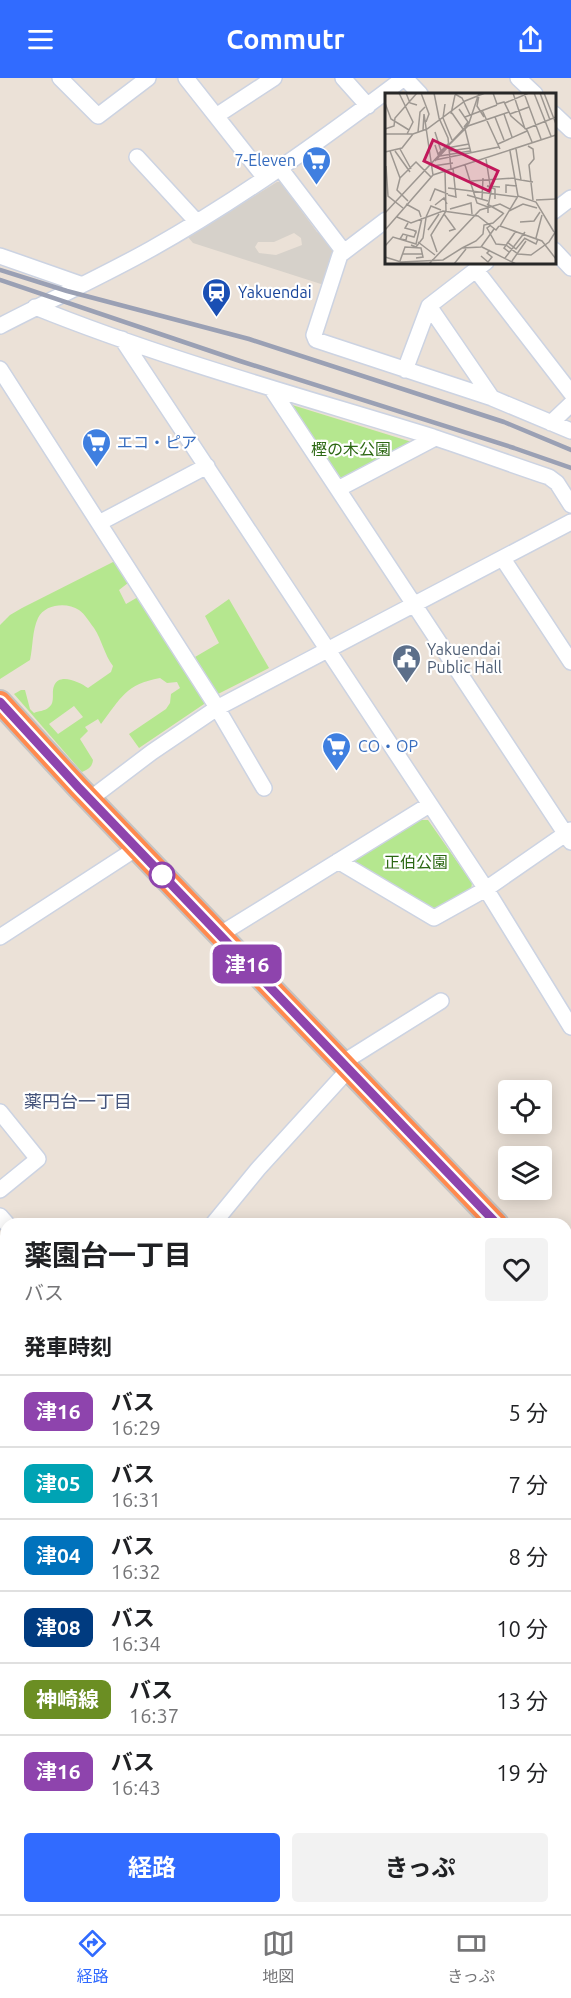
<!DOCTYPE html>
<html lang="ja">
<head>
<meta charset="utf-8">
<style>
  body { margin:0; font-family:Ubuntu,"Noto Sans JP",sans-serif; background:#f2f2f2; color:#202124; height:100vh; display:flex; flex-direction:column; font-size:22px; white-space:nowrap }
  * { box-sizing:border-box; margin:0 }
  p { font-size:20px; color:#757577 }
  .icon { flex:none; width:33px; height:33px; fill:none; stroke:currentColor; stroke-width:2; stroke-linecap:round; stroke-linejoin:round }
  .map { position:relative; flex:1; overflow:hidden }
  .side { position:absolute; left:0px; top:1140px; width:572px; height:696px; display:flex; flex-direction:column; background:#fff; border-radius:18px 18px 0 0; box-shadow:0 3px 15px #0003 }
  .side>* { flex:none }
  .badge { padding:0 12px; border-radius:9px; font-size:21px; line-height:39px }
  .fabs { position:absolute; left:498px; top:1002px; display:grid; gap:12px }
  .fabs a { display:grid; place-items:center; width:54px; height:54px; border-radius:6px; background:#fff; box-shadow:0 3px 15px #0003; font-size:30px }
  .map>.badge { position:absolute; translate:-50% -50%; box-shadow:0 0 0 3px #fff }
  h2 { padding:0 24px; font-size:22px; line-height:54px }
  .round { display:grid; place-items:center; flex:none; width:63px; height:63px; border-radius:6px; background:#f2f2f2 }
  .overview { display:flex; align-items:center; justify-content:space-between; height:102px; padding:0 24px }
  h1 { font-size:28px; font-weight:700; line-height:45px }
  .primary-button { display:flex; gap:12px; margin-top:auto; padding:12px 24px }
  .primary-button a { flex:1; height:69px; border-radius:6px; background:#316bff; color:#fff; font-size:24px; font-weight:700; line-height:69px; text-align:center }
  .primary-button a+a { background:#f2f2f2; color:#202124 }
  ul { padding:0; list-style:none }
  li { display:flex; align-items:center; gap:18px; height:72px; padding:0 24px; border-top:2px solid #e0e0e0 }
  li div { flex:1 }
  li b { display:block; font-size:22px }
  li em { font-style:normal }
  li .badge { min-width:66px; font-weight:700; text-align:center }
  header { display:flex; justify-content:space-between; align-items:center; height:78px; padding:0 24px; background:#316bff; color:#fff; font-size:27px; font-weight:700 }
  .tab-bar { display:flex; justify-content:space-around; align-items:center; height:84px; border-top:2px solid #e0e0e0; background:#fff; font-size:16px; color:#757577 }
  .tab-bar a { display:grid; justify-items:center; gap:3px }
  .tab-bar .active { color:#316bff }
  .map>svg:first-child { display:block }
  .education { fill:#efddc5 }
  .green { fill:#b5e78f; fill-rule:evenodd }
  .plaza { fill:#d6d1ca; fill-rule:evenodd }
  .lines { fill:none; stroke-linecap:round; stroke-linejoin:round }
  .minor-casing { stroke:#ccd3e2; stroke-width:18 }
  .highway-casing { stroke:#c3c3c3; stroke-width:26 }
  .minor { stroke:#fff; stroke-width:15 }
  .highway { stroke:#ff8a4f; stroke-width:22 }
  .rail { stroke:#9aa0b4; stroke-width:4.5 }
  .line-casing { stroke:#fff; stroke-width:14 }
  .line { stroke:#8e44ad; stroke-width:9 }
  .stop-dot { fill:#fff; stroke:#8e44ad; stroke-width:3 }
  .labels { text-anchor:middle; stroke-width:4.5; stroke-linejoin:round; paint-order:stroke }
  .shop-label { font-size:16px; fill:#366cbe; stroke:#fff; text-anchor:start }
  .transit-label { font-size:16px; fill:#164399; stroke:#fff; text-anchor:start }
  .park-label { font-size:16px; fill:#2d6814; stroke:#fff }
  .service-label { font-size:16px; fill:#4e5e75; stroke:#fff; text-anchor:start }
  .neighbourhood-label { font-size:18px; fill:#45547b; stroke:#fff }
  .inset-road { fill:none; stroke:#9d9791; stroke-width:1.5 }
  .view { fill:#c2185b; fill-opacity:0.15; stroke:#c2185b; stroke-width:3 }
  .inset-edge { fill:none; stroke:#272727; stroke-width:3 }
</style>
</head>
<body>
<header><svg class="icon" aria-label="menu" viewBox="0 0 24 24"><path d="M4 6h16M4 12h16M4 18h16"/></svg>Commutr<svg class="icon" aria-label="share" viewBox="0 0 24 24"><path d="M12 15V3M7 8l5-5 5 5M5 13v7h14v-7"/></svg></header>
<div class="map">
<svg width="571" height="1836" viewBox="0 0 571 1836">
  <rect width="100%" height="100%" fill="#ebe1d7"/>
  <path class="education" d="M248,1830H373L376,1836H236Z"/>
  <path class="green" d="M289,326L415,365L343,403Z
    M115,483L128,505L119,512L126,526L138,519L165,563L207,624L139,670L129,656L166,631L170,625L171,616L180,610L177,604L167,605L160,600C126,606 121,620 101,646L98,641L85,649L88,653L80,661L93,682C92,689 89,691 82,694L14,616L21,612H25L30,631L34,635C38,633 45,633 48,630C56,625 51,615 54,608C59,594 80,604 88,610L111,594L113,588C104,576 102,562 94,550C90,545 85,536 79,532C67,524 45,526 38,540C32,553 33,569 30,582L0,601V547L10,537L22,530ZM74,628L83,639L58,656L49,646Z
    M229,521L269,590L218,616L195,579L219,565L205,538Z
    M421,742H428L472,805L471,812L434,833L353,783Z
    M6,1191V1261L0,1253V1198Z"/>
  <path class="plaza" d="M277,104H283L295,118L298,128L317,154L327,159L335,171L324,207L193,165L188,159ZM294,155L301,160L302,167L276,177L259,175L255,169L258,164H274Z"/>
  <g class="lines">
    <defs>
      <path id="minor" d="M60,0L98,38L148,0
        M186,0L265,100
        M343,0L368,28
        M405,0L420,16
        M518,0L535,16
        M554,36L571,52
        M216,38L274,0
        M137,79L196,143
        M280,90L344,174
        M554,133L571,120
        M386,142L340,177L314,257L316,262L492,320L571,353
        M554,172L571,190
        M0,178L80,206
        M476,192L571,315
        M429,228L492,320
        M35,229C164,281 300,318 433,359C472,372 510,386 549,399L557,405L571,427
        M0,248C50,222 101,199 151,171C239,122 323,61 404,0
        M122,261L486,811L571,949
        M0,291L213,623L264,710
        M405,292L429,228L486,184
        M271,310L571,764
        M551,345L571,326
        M338,411L435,360
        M99,445L207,388
        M503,481L571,584
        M90,721L152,674L217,630L571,444
        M338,783L434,840L486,811L571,752
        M219,857L429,727
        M0,859L137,770
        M342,985L441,923
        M0,1034L38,1081L0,1112
        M0,1138L7,1146
        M213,1146L258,1091L349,991
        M0,1346L6,1342
        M0,1508L6,1504
        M566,1533L571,1530
        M566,1639L571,1649
        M0,1722L6,1718
        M61,1830L63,1836
        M119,1830L121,1836
        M380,1830L382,1836
        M98,1836L108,1830"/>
      <path id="highway" d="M0,624L78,709L497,1146
        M566,1219L571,1224"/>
    </defs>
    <use href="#minor" class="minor-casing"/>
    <use href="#highway" class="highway-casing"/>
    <use href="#minor" class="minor"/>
    <use href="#highway" class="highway"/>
    <path class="rail" d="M0,192L67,213L249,261L504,344L571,372
      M0,202L240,283L514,370L571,390"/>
  </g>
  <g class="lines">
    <defs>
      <path id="line" d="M0,624L78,709L497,1146"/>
    </defs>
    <use href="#line" class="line-casing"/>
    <use href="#line" class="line"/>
  </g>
  <defs>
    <symbol id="supermarket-pin" viewBox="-11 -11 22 30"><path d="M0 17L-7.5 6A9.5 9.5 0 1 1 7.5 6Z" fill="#3f7fe0" stroke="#fff"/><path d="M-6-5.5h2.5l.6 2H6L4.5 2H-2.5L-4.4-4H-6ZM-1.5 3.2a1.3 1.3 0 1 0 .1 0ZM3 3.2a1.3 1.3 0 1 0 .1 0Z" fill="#fff"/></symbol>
    <symbol id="station-pin" viewBox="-11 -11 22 30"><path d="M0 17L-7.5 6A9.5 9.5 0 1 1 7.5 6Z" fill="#1a4fb4" stroke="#fff"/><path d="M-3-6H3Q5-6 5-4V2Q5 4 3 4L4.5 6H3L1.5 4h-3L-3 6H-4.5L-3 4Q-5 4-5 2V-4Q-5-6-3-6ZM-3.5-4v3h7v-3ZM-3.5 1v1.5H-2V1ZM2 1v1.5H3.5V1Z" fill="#fff"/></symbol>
    <symbol id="civic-pin" viewBox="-11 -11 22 30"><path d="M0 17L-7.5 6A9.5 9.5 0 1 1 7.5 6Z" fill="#5c6f8a" stroke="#fff"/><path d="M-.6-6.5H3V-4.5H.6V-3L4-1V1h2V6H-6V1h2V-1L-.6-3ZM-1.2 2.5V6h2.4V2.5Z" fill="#fff"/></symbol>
  </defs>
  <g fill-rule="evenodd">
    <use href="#supermarket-pin" x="300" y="66" width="33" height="45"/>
    <use href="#station-pin" x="200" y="198" width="33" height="45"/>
    <use href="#supermarket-pin" x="80" y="348" width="33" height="45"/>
    <use href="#civic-pin" x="390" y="564" width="33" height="45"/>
    <use href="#supermarket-pin" x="320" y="652" width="33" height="45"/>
  </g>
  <circle class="stop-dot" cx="162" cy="797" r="12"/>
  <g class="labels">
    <g class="shop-label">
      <text x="296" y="88" text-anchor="end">7-Eleven</text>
      <text x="117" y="370">エコ・ピア</text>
      <text x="358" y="674">CO・OP</text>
    </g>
    <g class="transit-label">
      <text x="238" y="220">Yakuendai</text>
    </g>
    <g class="park-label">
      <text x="351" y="377">樫の木公園</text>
      <text x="416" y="790">正伯公園</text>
    </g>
    <g class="service-label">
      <text x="427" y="577">Yakuendai<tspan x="427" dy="18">Public Hall</tspan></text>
    </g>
    <g class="neighbourhood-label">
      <text x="78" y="1030">薬円台一丁目</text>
    </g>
  </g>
  <g transform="translate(385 15)">
    <rect width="171" height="171" fill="#ebe1d7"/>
    <path class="inset-road" d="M14,0L28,29L22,41M21,0L25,10L32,12M36,0L44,21L41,29M49,0L54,25L63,45L66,76M108,0L112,11L119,9L126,23L142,37L147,49M128,0L140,36M139,0L156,46M149,0L166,43M155,0L165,27M159,0L171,31M70,1L77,5L85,22M94,2L92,13L99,24M0,10L6,26L24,37M120,10L144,0M60,11L58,25L67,47M74,16L83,29L79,34M97,17L115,56M67,20L78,36M66,21L70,2M119,21L127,44M125,21L144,14M80,24L112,12M110,24L119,47M0,36L9,33L10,25L32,0M80,36L86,60M141,36L171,24M38,37L39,21L48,82M33,39L35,19L40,14M50,39L56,58M0,41H28L42,36L80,8L100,0M113,51L142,38M50,52L53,61L64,50M64,52L83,33L124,19M143,53L148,56L149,66L144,72L148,107M15,56L26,76M131,56L136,87M5,58L15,85L12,97L23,108M10,58L25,79M64,58L85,55M125,58L133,103L115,133L157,148L171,166M0,59L17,55L28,41M55,63L85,58M101,66L106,98L103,114M50,67L114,54M50,68L62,55L84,51M80,72L92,110L103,114V120M1,73L3,103L18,115M48,73L68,70M15,85L31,69L46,84M130,86L148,89M86,88L130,85M63,95L133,104M121,100V92L132,93M63,102L71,104L68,75M82,102L103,108M133,103L151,109L169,139M97,106L98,85M110,106V96L102,93L115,94M151,107L171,106M45,108L50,96L63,101M21,111L34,118L36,124M102,111L118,120M50,112L59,105L62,111M65,116L86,110L87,121M124,118L138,111L152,115M0,120L84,30L94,0M59,121L70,136L64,138M12,124L26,130L58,118L93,123L111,137L114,133M41,124L46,113L56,117M135,129L149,128L155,119M23,130L20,135L31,138V139L28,137M106,132L102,135L111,151L121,152M0,137L48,82L171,42M43,137L54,121M22,142L21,147L15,146L18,141L29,144L31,139M139,145L151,151L153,146M151,145L157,122M33,149L50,162M122,149L131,156L140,145M26,152L31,154L38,145L41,125M121,152L133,161L146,162L164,149L171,138M0,153L8,144L31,151L37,125M97,154L131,171M77,155L91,148L98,141L99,132L108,130L119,120M52,159L46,142L61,118L60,78M124,159L119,155L131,138M17,161H37M96,163L103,169L107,164L102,160L105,157M0,164L16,169L58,167L77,155L96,154L109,136M120,165L140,139M15,168L20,154L36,155L38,164L31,165M127,168L141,148M44,171L95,117L115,111L125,116M69,171L81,156"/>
    <path class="view" d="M48,47L113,78L104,98L39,68Z"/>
    <rect width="171" height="171" class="inset-edge"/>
  </g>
</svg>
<div class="fabs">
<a><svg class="icon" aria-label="locate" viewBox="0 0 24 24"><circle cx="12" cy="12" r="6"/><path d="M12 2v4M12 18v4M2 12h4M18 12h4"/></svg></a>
<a><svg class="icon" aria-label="layers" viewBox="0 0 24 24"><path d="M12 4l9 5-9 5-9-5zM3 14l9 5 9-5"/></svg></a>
</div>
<b class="badge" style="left:247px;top:886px;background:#8e44ad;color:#fff">津16</b>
<section class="side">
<div class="overview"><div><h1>薬園台一丁目</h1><p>バス</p></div><a class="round"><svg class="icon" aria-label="heart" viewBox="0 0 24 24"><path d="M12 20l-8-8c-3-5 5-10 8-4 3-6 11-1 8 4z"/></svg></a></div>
<h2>発車時刻</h2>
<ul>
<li><span class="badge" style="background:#8e44ad;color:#fff">津16</span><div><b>バス</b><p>16:29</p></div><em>5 分</em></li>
<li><span class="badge" style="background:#00a3b4;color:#fff">津05</span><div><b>バス</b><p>16:31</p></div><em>7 分</em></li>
<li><span class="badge" style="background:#0072bc;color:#fff">津04</span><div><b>バス</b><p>16:32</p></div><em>8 分</em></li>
<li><span class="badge" style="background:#003b80;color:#fff">津08</span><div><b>バス</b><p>16:34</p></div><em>10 分</em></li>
<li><span class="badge" style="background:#6b8e23;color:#fff">神崎線</span><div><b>バス</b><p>16:37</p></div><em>13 分</em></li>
<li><span class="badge" style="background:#8e44ad;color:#fff">津16</span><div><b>バス</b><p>16:43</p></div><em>19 分</em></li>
</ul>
<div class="primary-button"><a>経路</a><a>きっぷ</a></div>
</section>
</div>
<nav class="tab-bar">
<a class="active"><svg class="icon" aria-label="directions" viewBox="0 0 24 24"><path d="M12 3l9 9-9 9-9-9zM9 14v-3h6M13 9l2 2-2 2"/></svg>経路</a>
<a><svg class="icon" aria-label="map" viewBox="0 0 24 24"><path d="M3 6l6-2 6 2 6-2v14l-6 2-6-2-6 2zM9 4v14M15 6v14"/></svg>地図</a>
<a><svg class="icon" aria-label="tickets" viewBox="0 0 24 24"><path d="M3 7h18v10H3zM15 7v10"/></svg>きっぷ</a>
</nav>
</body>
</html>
